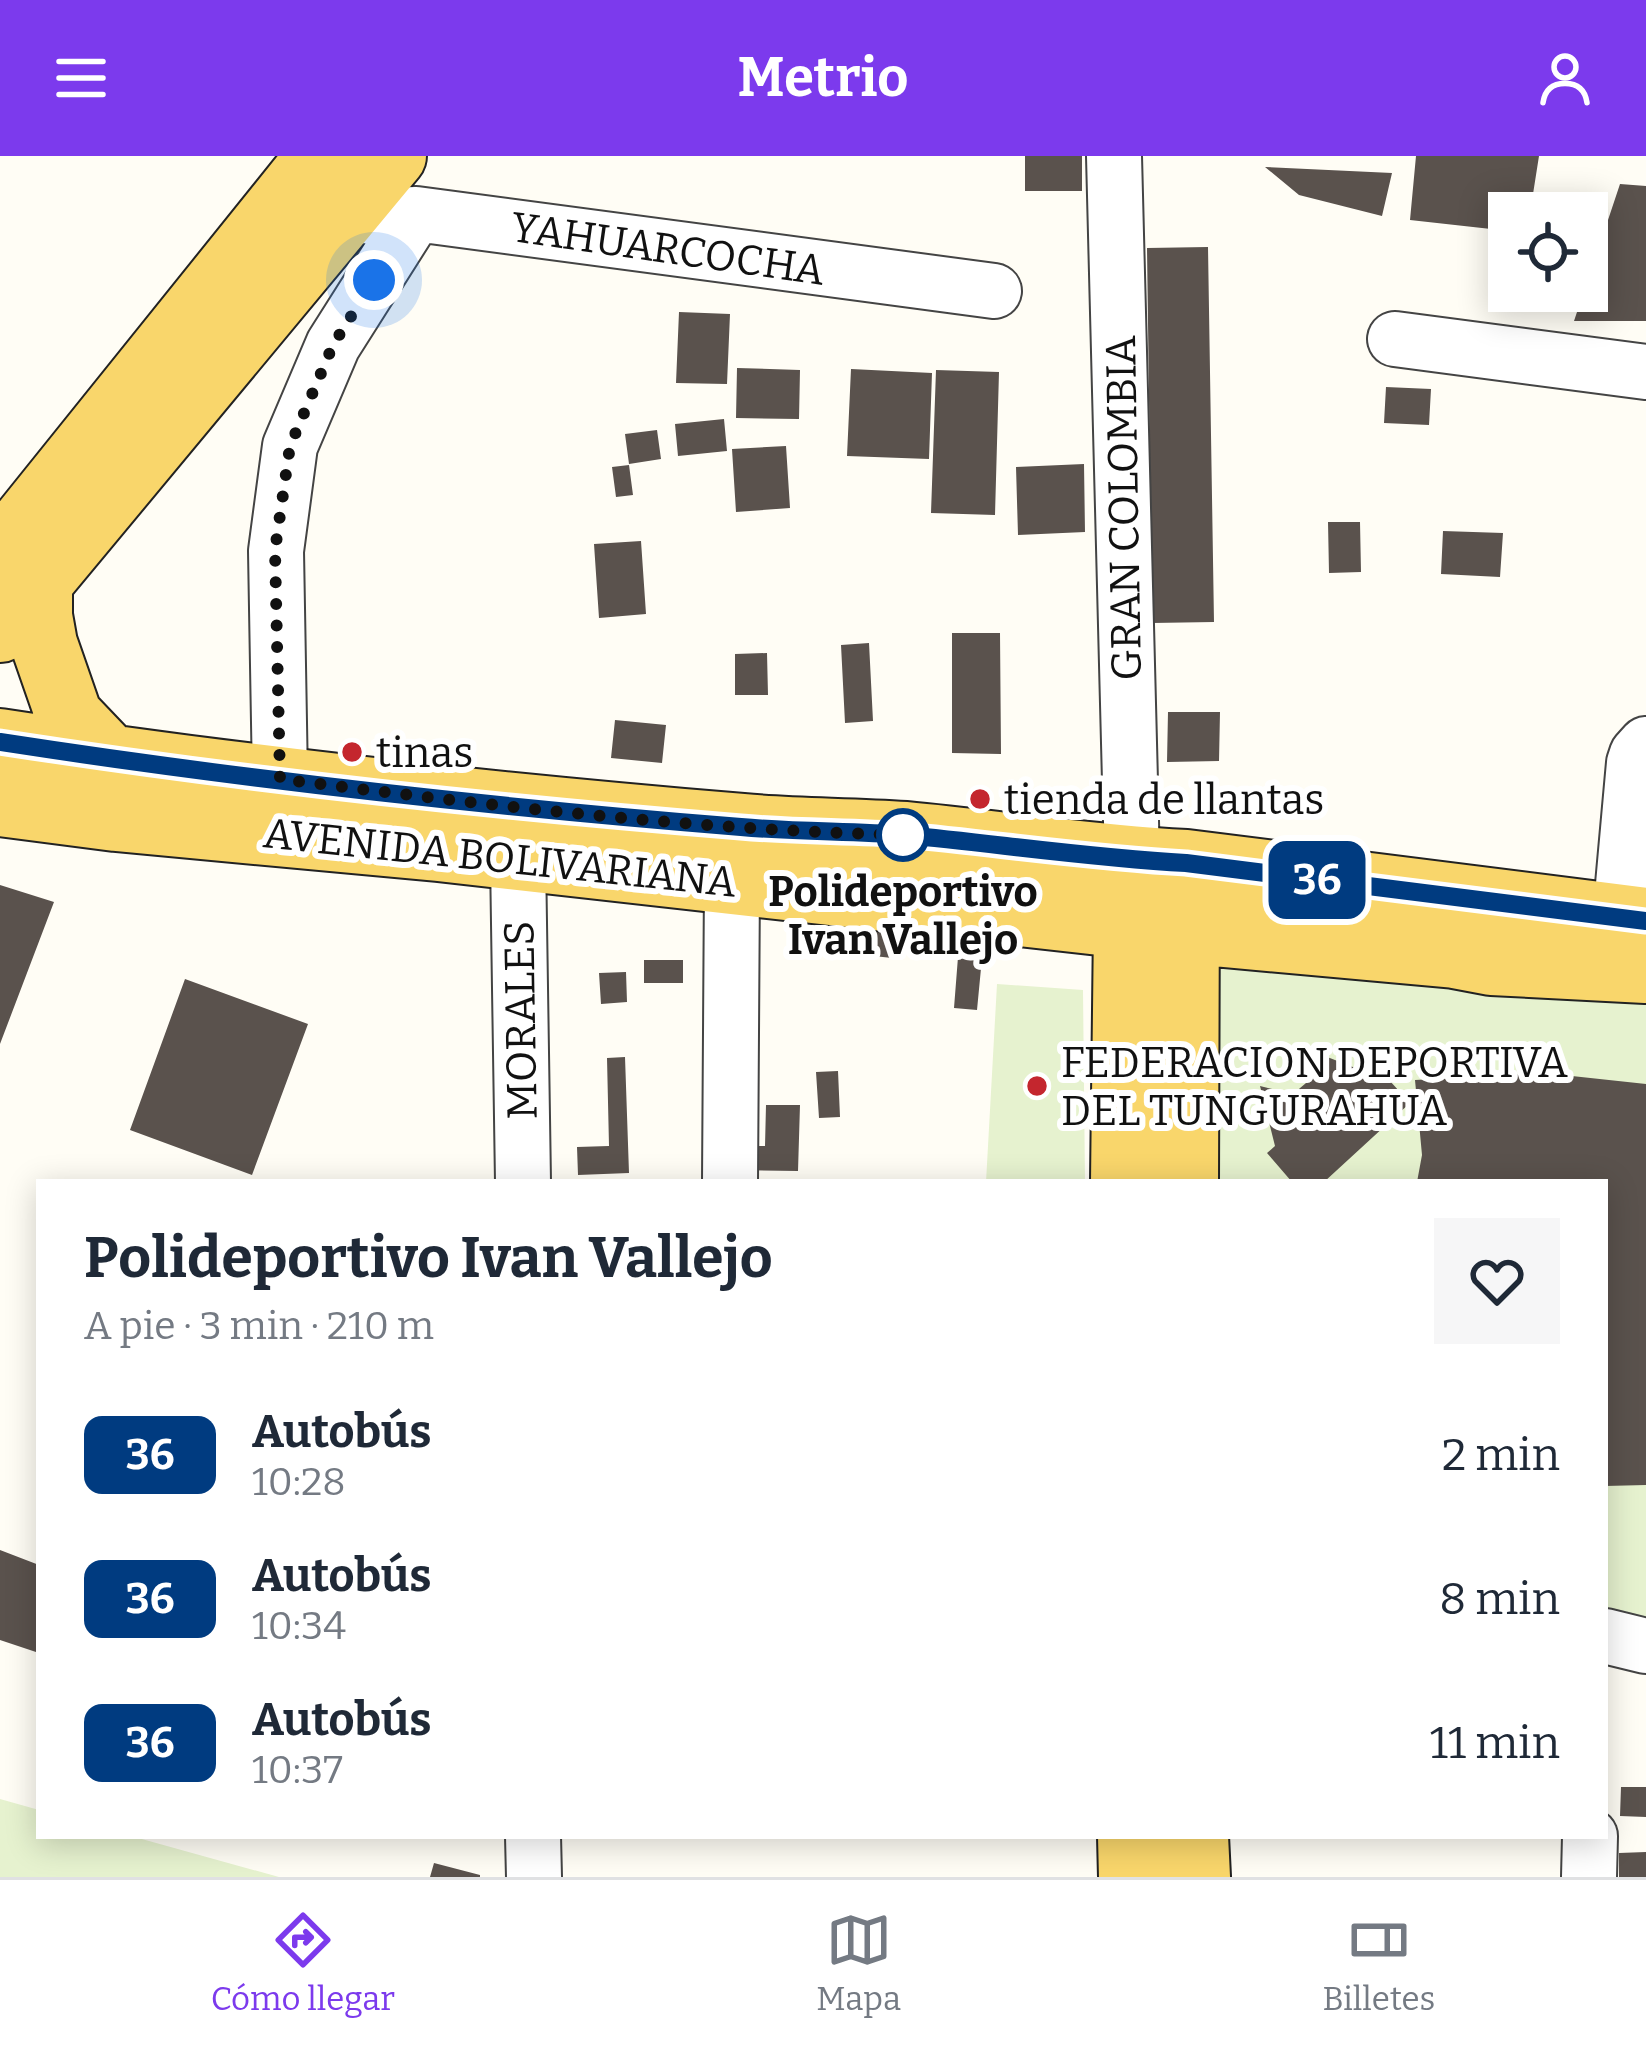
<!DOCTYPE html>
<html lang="es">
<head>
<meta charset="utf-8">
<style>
  body { margin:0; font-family:Bitter,serif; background:#f6f6f7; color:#1f2937; height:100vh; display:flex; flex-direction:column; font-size:45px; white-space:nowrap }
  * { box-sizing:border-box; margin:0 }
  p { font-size:39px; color:#747a83 }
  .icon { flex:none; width:66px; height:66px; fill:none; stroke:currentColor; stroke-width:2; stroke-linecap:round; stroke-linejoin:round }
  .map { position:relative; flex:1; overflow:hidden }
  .side { position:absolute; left:36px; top:1023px; width:1572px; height:660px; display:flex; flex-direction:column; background:#fff; border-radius:0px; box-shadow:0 6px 30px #0003 }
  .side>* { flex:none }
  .badge { padding:0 24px; border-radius:18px; font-size:42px; line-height:78px }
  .tools { position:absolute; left:1488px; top:36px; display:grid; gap:24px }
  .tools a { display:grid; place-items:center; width:120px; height:120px; border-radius:0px; background:#fff; box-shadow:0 6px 30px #0003; font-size:60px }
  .you { position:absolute; width:60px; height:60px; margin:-30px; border:9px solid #fff; border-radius:50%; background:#1a73e8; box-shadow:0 0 0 18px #1a73e833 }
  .map>.badge { position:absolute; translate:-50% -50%; box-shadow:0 0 0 6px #fff }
  .round { display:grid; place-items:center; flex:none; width:126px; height:126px; border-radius:0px; background:#f6f6f7 }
  .overview { display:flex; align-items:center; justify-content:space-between; height:204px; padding:0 48px }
  h1 { font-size:57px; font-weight:700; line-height:90px }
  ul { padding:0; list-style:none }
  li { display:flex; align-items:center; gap:36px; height:144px; padding:0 48px }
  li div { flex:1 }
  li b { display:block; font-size:45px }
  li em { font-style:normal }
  li .badge { min-width:132px; font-weight:700; text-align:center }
  header { display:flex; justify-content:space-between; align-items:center; height:156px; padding:0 48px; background:#7c3aed; color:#fff; font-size:54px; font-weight:700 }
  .menu { display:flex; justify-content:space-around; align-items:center; height:168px; border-top:3px solid #e0e1e3; background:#fff; font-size:33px; color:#747a83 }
  .menu a { display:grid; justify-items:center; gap:6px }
  .menu .selected { color:#7c3aed }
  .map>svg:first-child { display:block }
  .pitch { fill:#e6f2cf }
  .building { fill:#5a524d }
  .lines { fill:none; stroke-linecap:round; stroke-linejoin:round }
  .minor-casing { stroke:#444; stroke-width:58 }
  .major-casing { stroke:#222; stroke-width:70 }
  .minor { stroke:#fff; stroke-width:54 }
  .major { stroke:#f9d66b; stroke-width:66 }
  .line-casing { stroke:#fff; stroke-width:27 }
  .line { stroke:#003b80; stroke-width:18 }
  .walk { stroke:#111; stroke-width:12; stroke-dasharray:0 21.6 }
  .poi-dot { fill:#c4262e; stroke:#fff; stroke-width:4.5 }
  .stop-dot { fill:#fff; stroke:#003b80; stroke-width:6 }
  .labels { text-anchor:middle; stroke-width:12; stroke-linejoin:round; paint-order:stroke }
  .street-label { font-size:42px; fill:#111; stroke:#fff }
  .poi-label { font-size:42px; fill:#111; stroke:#fff; text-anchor:start }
  .stop-label { font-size:42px; font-weight:bold; fill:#111; stroke:#fff }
</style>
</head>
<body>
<header><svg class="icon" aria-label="menu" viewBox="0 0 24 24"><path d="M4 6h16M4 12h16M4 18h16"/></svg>Metrio<svg class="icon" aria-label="person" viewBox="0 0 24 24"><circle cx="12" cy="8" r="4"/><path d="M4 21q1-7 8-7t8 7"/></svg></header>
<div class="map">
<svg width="1646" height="1721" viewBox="0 0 1646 1721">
  <rect width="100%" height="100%" fill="#fffdf5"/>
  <path class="pitch" d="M1187,779L1646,839V1489L1605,1480V1026H1185Z
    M997,828L1083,834L1085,1026H986Z
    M0,1643L39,1654V1680H131L279,1721H0Z"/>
  <path class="building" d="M1025,0H1082V35H1025Z
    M1416,0H1539L1530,57H1509V75L1410,64Z
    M1265,11L1392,17L1382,60L1299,39Z
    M1620,28L1646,30V165H1574L1584,135H1587V127Z
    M1208,91L1214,466L1152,467L1147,92Z
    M679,156L730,158L727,228L676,227Z
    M737,212L800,214L799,263L736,262Z
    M851,213L932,217L929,303L847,300Z
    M936,214L999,216L995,359L931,357Z
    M1386,231L1431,233L1429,269L1384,267Z
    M724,263L727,295L678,300L675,268Z
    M657,274L661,303L629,308L625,278Z
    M786,290L790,352L736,356L732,293Z
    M1084,308L1085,376L1018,379L1016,311Z
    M629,309L633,339L616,341L612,311Z
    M1328,366H1360L1361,416L1329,417Z
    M1443,375L1503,377L1500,421L1441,418Z
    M641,385L646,458L599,462L594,388Z
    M952,477H1000L1001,598L952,597Z
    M869,487L873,565L845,567L841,489Z
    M767,497L768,539H735V498Z
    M1168,556H1220L1219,605L1167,606Z
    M615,564L666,569L662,607L611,602Z
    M0,729L54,746L0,888Z
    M841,762L895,768L892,802L837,796Z
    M958,801L982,802L977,854L954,852Z
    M644,804H683V827H644Z
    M626,816L627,846L601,848L599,817Z
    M185,823L308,868L252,1019L130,974Z
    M1294,888L1358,913L1369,902L1410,947L1324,1026H1292L1267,997L1275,990L1260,930L1293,938L1306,927Z
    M625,901L629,1017L578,1019L577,991L609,990L607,902Z
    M838,915L840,961L819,962L816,916Z
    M1544,917L1646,928V1329L1605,1330V1026H1417L1422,999L1415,924Z
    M766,949H800L798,1015L735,1014L736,990H765Z
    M0,1394L39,1409V1497L0,1484Z
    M1621,1631H1646V1661L1620,1660Z
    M1646,1696V1721H1619V1697Z
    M434,1707L480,1719V1721H430Z"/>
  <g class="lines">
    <defs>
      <path id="minor" d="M1114,0L1132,704
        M342,61L416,58L994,135
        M1395,183L1646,216
        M280,623L276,395L290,290L333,189L416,58
        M518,702L523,1026
        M1620,762L1634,607L1637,598L1646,588
        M730,1026L732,726
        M1605,1480L1646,1490
        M533,1680L534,1721
        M1589,1721L1590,1680"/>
      <path id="major" d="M0,398L320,0
        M39,424V460L44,488L69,560L111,604
        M0,473L393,0
        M0,586C246,624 494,650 742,671C796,676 851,675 905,679C999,688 1092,702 1186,707L1646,765
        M0,647L116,662L438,692L1127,769L1455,799L1492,806L1646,814
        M1124,1026L1127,769L1131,724
        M1185,1026L1186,730
        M1131,1680L1132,1721
        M1195,1680L1197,1721"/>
    </defs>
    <use href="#minor" class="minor-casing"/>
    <use href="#major" class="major-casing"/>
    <use href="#minor" class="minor"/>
    <use href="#major" class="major"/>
  </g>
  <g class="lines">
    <defs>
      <path id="line" d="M0,586C246,624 494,651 741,671C796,676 851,675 905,679C999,688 1092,702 1186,707L1646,765"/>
    </defs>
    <use href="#line" class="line-casing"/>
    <use href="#line" class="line"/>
    <path class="walk" d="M374,124L333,189L290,290L275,394L280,623C486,649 695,674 903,679"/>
  </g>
  <g class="poi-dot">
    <circle cx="352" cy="596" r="12"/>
    <circle cx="980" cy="643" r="12"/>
    <circle cx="1037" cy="930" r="12"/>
  </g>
  <circle class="stop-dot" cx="903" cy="679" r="24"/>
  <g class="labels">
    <g class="street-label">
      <text transform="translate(668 92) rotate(8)" y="15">YAHUARCOCHA</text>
      <text transform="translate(1123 352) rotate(-91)" y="15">GRAN COLOMBIA</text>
      <text transform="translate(500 701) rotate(6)" y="15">AVENIDA BOLIVARIANA</text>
      <text transform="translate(520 864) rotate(-91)" y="15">MORALES</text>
    </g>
    <g class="poi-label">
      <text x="376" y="611">tinas</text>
      <text x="1004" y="658">tienda de llantas</text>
      <text x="1061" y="921">FEDERACION DEPORTIVA<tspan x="1061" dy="48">DEL TUNGURAHUA</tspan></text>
    </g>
    <g class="stop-label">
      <text x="903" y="750">Polideportivo<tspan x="903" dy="48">Ivan Vallejo</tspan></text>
    </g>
  </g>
</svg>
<div class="tools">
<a><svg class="icon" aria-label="locate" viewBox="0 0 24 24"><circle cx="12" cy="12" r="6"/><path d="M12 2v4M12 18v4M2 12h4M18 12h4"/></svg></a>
</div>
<div class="you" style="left:374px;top:124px"></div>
<b class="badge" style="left:1317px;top:724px;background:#003b80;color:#fff">36</b>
<section class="side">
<div class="overview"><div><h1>Polideportivo Ivan Vallejo</h1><p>A pie · 3 min · 210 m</p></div><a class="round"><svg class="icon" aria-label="heart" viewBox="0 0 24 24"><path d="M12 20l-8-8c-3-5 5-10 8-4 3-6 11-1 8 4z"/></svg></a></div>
<ul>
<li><span class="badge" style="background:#003b80;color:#fff">36</span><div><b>Autobús</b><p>10:28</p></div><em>2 min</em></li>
<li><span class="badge" style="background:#003b80;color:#fff">36</span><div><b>Autobús</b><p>10:34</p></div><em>8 min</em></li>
<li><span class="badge" style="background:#003b80;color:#fff">36</span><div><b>Autobús</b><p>10:37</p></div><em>11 min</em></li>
</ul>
</section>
</div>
<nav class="menu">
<a class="selected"><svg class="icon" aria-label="directions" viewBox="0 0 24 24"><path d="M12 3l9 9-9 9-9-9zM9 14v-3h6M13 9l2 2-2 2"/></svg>Cómo llegar</a>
<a><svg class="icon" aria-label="map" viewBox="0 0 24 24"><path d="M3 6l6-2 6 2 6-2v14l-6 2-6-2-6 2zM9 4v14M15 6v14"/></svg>Mapa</a>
<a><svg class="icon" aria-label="tickets" viewBox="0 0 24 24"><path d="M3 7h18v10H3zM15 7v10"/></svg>Billetes</a>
</nav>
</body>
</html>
